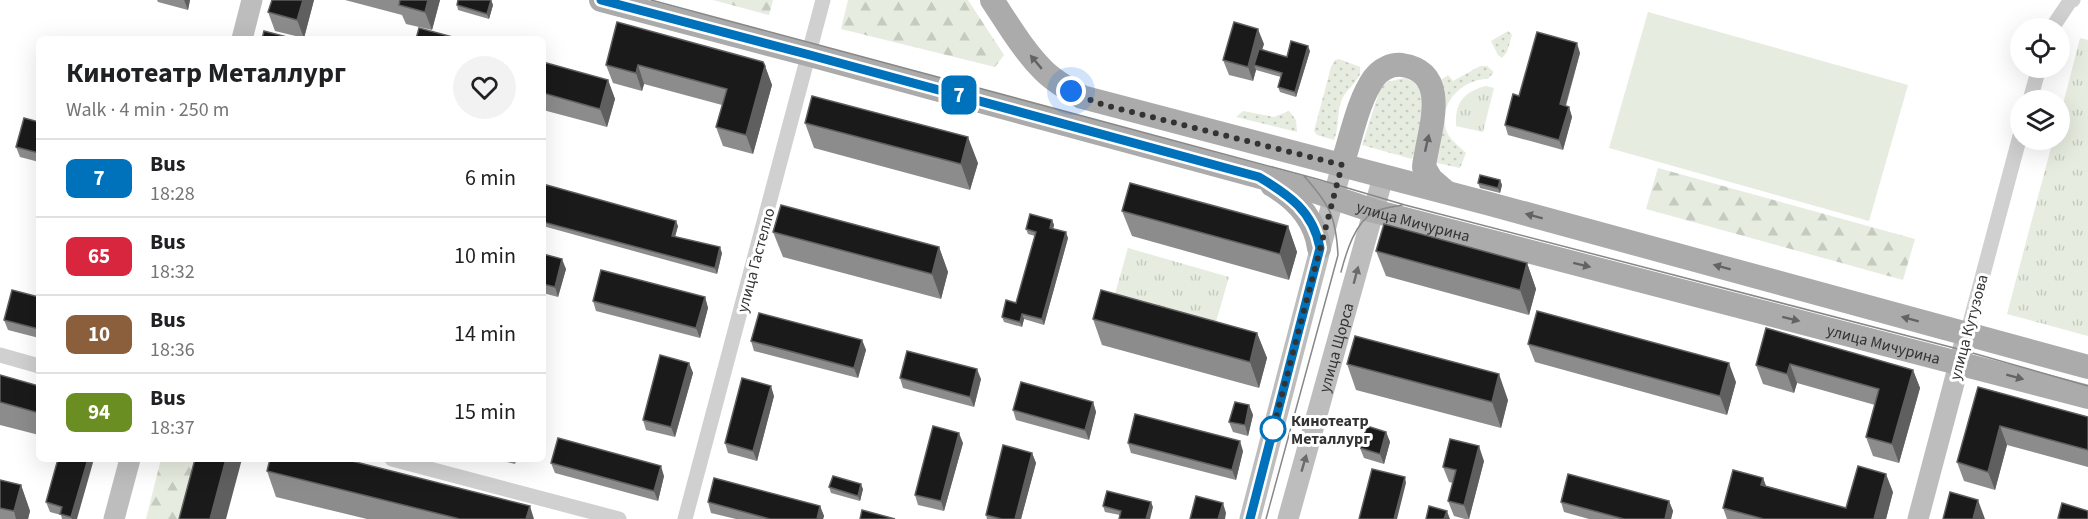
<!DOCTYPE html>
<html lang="en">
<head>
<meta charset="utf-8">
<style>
  body { margin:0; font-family:"Source Sans 3",sans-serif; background:#f2f2f2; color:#202124; height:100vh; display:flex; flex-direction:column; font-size:22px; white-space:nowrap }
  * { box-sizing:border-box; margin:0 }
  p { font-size:20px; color:#757577 }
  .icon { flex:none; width:33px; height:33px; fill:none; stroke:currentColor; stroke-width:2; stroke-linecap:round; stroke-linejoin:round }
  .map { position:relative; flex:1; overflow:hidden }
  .panel { position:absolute; left:36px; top:36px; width:510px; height:426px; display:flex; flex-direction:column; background:#fff; border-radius:9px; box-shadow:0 6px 24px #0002 }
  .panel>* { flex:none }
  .badge { padding:0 12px; border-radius:9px; font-size:21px; line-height:39px }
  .controls { position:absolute; left:2010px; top:18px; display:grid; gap:12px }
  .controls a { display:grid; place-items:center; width:60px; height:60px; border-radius:50%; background:#fff; box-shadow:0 6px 24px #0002; font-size:30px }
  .you { position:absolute; width:30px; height:30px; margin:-15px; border:4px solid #fff; border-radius:50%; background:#1a73e8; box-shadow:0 0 0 9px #1a73e833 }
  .map>.badge { position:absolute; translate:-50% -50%; box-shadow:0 0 0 3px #fff }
  .round { display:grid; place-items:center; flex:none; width:63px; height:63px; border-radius:32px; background:#f2f2f2 }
  .overview { display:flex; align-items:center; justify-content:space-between; height:102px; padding:0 30px }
  h1 { font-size:28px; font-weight:700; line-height:45px }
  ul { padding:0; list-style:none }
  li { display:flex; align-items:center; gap:18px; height:78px; padding:0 30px; border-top:2px solid #e0e0e0 }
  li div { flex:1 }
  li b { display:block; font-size:22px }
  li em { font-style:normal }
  li .badge { min-width:66px; font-weight:700; text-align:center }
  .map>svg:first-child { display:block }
  .grass { fill:url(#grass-dots) }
  .forest { fill:url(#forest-firs) }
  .park { fill:url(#park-tufts) }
  .pitch { fill:#e6ecdf }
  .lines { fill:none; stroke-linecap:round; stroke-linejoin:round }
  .street { stroke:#d0d0d0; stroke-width:15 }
  .secondary { stroke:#bdbdbd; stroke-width:21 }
  .primary { stroke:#ababab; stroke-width:24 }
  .tram { stroke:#888; stroke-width:1.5 }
  .wall { fill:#8c8c8c }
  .shaded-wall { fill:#5f5f5f }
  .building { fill:#1a1a1a; stroke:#5f5f5f; stroke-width:1.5 }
  .oneway { fill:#636363 }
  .oneway2 { fill:#6a6a6a }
  .line-casing { stroke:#fff; stroke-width:14 }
  .line { stroke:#0072bc; stroke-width:9 }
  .walk { stroke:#333; stroke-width:6; stroke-dasharray:0 10.8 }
  .stop-dot { fill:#fff; stroke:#0072bc; stroke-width:3 }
  .labels { text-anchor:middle; stroke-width:6; stroke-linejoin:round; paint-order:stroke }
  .street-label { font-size:16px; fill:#333; stroke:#fff }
  .stop-label { font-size:16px; font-weight:bold; fill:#333; stroke:#fff; text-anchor:start }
</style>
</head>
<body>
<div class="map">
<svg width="2088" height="519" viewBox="0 0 2088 519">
  <defs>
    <pattern id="grass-dots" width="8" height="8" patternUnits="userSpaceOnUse" patternTransform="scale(1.5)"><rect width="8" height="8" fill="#e6ecdf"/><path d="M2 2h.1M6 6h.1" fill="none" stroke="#c6cbc0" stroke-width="1.8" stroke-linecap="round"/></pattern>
    <pattern id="forest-firs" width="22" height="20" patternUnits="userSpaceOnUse" patternTransform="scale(1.5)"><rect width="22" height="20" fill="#e6ecdf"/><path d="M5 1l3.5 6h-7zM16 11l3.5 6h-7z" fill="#c6cbc0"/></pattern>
    <pattern id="park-tufts" width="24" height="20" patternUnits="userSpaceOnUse" patternTransform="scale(1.5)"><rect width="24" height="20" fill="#e6ecdf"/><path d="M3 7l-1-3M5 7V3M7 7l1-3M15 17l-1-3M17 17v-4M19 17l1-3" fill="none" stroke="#c6cbc0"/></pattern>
  </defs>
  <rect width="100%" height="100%" fill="#fff"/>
  <path class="grass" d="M1508,31L1512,35L1507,52L1502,58L1498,55L1491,41Z
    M1339,59L1360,67V74C1356,83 1348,89 1343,97C1336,110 1340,126 1334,140L1317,135L1314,131L1331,67L1335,60Z
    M1480,66H1487L1494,72L1488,79C1460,78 1433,110 1449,136C1453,142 1461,148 1466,153L1460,168L1433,162L1441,80L1448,75L1453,81Z
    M1404,78C1437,86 1418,136 1412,159L1362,145L1380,89L1387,82Z
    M1243,111L1274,117L1289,111L1296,120L1297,132L1236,117Z"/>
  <path class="forest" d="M713,0H773L769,15Z
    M848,0H968L1004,55L995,67L841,29Z
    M1658,168L1915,239L1903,280L1646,209Z
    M161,459H197L182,519H146Z"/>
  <path class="park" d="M2080,38L2088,40V336L2007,314L2053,140H2060V116Z
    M1486,86L1494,88L1483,132L1456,126C1455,103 1463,92 1486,86Z
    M1128,248L1229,277L1216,322L1115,294Z"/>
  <path class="pitch" d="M1648,12L1908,85L1869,221L1609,148Z"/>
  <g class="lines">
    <path class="street" d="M2052,28L2070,1L2073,0
      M2030,100L2039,68
      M1967,334L2020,136
      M0,355L39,366
      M392,459L619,519
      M685,519L823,0"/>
    <g class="secondary">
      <path d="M242,39L252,0"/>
      <path d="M114,519L130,459"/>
      <path d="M1250,519L1342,165"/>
      <path id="s1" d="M1288,519L1383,177"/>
      <path d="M1918,519L1967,334"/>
    </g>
    <g class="primary">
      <path id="s2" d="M601,0L810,55L1320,193L1374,211L2088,397"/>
      <path d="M992,0C1008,24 1023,50 1043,70C1054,81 1068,89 1082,97L1490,204L2088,367"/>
      <path d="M1342,165C1351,138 1358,100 1374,78C1381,69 1391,64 1402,65C1454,73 1427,135 1424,167L1431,179L1446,192"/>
      <path d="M1272,185C1296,199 1315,219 1319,248"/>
    </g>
    <path class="tram" d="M651,0L1317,179L1405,205L1962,350L2088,386
      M1341,272C1346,253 1355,222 1374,212C1382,208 1393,207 1402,205
      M1266,519L1338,255C1336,217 1330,205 1304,176"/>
  </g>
  <path class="wall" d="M157,0H190L188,10L158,2Z
    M272,0H314L304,38L275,31L268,12Z
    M345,0H440L432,30L406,24L402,15Z
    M491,0L493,5L489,19L458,10L457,5Z
    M1264,44L1262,49L1287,57L1310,51L1296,97L1280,92L1278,87L1281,77L1256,70L1253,81L1229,75L1223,60Z
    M1580,53L1566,106L1569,107L1572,117L1563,150L1508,135L1505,125L1519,96Z
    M543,62L608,80L615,99L607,127L543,110Z
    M606,65L765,66L772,85L753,154L723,146L716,127L722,105L644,84L642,91L613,83Z
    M39,122V162L20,157L16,147Z
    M805,123L978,163L970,190L814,148Z
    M1500,180L1502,185L1500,193L1480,188L1478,183Z
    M543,184L678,226L675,236L722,253L717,274L543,226Z
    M1122,211L1288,226L1297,252L1289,280L1132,236Z
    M1052,220L1054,225L1053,229L1068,238L1044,325L1024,319L1022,327L1004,322L1002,317L1016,303L1035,236L1028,234L1026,229Z
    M773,232L939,247L948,272L941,299L783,257Z
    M1376,251L1527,263L1536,289L1529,315L1386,276Z
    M543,254L566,269L558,297L543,293Z
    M39,297V338L8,330L4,320Z
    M705,297L708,308L700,338L596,311L593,301Z
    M1093,319L1257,333L1267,358L1259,388L1102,345Z
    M1766,328L1913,370L1920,388L1899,463L1873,456L1866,437L1875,405L1797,383L1794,393L1763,384L1756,365Z
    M862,340L866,350L858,378L754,351L751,341Z
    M1528,344L1736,382L1727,415L1535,362Z
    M689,363L693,373L675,437L646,430L643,420Z
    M1347,364L1508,400L1501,428L1356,390Z
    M0,375L39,386V435L0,425Z
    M900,378L981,379L974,407L903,388Z
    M1978,387L2088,417V467L2007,445L1995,490L1964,481L1957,462Z
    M774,396L757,461L728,453L725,443Z
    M1093,402L1096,412L1089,440L1016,420L1013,410Z
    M1249,405L1253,415L1248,436L1233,432L1229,422Z
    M1386,432L1390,442L1384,464L1364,458L1360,448Z
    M963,443L944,511L918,505L915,495Z
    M1128,443L1243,451L1236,480L1131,453Z
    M1032,453L1036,463L1021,519H987L986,515Z
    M58,459L77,519H62L61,515L50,512L46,502Z
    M495,459H517L515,464Z
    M1484,461L1469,519H1465L1454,516L1448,501L1453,483L1449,482L1443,467Z
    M551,463L664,476L658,501L555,473Z
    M267,471L534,519H367L276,497Z
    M1763,478L1766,486L1846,508L1893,492L1886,519H1727L1723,508Z
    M0,480L21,485L30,511L28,519H0Z
    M829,487L863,489L860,501L831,493Z
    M1669,501L1673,511L1671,519H1589L1564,512L1561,502Z
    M708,502L820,506L824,516L823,519H736L711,513Z
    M1103,506L1153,507L1120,515L1105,512Z"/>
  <path class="shaded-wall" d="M184,0H190L188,10Z
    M303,0H314L304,38L297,20Z
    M428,0H440L432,30L425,12Z
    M491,0L493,5L489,19L487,14Z
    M1258,29L1264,44L1257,66L1254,65L1256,70L1253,81L1248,67Z
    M1577,43L1580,53L1563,114L1560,104Z
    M1308,46L1310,51L1296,97L1295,92Z
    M638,65L644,84L642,91L636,73Z
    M765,66L772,85L753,154L746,135Z
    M608,80L615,99L607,127L600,109Z
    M1569,107L1572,117L1563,150L1559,140Z
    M968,137L978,163L970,190L961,164Z
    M1500,180L1502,185L1500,193L1498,188Z
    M1052,220L1054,225L1052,233L1050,228Z
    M676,221L678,226L674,241L672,236Z
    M1288,226L1297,252L1289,280L1280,254Z
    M1066,232L1068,238L1044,325L1042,319Z
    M720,247L722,253L717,274L715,268Z
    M939,247L948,272L941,299L932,274Z
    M562,259L566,269L558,297L555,287Z
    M1527,263L1536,289L1529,315L1520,290Z
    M705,297L708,308L700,338L696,328Z
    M1022,314L1024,319L1022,327L1020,322Z
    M1257,333L1267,358L1259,388L1250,362Z
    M862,340L866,350L858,378L854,368Z
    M689,363L693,373L675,437L671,427Z
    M1729,363L1736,382L1727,415L1720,396Z
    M1790,364L1797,383L1794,393L1787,374Z
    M977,369L981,379L974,407L970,397Z
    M1913,370L1920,388L1899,463L1892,444Z
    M1499,374L1508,400L1501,428L1492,402Z
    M771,386L774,396L757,461L753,451Z
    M1093,402L1096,412L1089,440L1085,430Z
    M1249,405L1253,415L1248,436L1245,425Z
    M2000,426L2007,445L1995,490L1988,472Z
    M1386,432L1390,442L1384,464L1380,454Z
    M959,433L963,443L944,511L941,501Z
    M1240,441L1243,451L1236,480L1232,470Z
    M1479,446L1484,461L1469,519L1464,505Z
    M1032,453L1036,463L1021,519H1015Z
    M88,459H94L77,519H72L71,517Z
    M226,459H242L226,519H210Z
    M661,466L664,476L658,501L654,491Z
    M1886,474L1893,492L1886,519H1874Z
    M1405,477L1406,483L1397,519H1394Z
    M1763,478L1770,497L1761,485Z
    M861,484L863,489L860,501L858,496Z
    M21,485L30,511L28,519H16L14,511Z
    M1978,500L1985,519H1973Z
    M1669,501L1673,511L1671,519H1665Z
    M1151,502L1153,507L1150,519H1146Z
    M1223,503L1226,513L1225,519H1218Z
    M530,506L534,519H526Z
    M820,506L824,516L823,519H817Z
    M1447,511L1450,519H1444Z"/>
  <path class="building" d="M272,0H303L297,20L268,12Z
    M400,0H428L425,12L399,5Z
    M458,0H491L487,14L457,5Z
    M617,22L763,62L765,66L746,135L716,127L727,89L638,65L636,73L606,65Z
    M1234,22L1258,29L1248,67L1223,60Z
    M419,28L460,39H416Z
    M264,31L291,38V39H262Z
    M1537,32L1577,43L1560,104L1569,107L1559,140L1505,125L1513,94L1519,96Z
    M1291,41L1308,46L1295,92L1278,87L1282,73L1254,65L1259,49L1287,57Z
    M543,62L608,80L600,109L543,93Z
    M812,96L968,137L961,164L805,123Z
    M24,118L39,122V153L16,147Z
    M1480,175L1500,180L1498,188L1478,183Z
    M1130,183L1288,226L1280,254L1122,211Z
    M543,184L676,221L672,236L720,247L715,268L543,222Z
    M781,205L939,247L932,274L773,232Z
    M1030,214L1052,220L1050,228L1066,232L1042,319L1022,314L1020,322L1002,317L1006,300L1016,303L1036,232L1026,229Z
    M1384,224L1527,263L1520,290L1376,251Z
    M543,254L562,259L555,287L543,284Z
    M601,270L705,297L696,328L593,301Z
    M12,290L39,297V329L4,320Z
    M1101,290L1257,333L1250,362L1093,319Z
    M1537,311L1729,363L1720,396L1528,344Z
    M759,313L862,340L854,368L751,341Z
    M1766,328L1913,370L1892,444L1866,437L1879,389L1790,364L1787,374L1756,365Z
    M1355,336L1499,374L1492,402L1347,364Z
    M907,351L977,369L970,397L900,378Z
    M660,355L689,363L671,427L643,420Z
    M0,375L39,386V413L0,402Z
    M742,378L771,386L753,451L725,443Z
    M1021,382L1093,402L1085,430L1013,410Z
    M1978,387L2088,417V450L2000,426L1988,472L1957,462Z
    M1235,402L1249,405L1245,425L1229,422Z
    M1135,414L1240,441L1232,470L1128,443Z
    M933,426L959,433L941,501L915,495Z
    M1367,426L1386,432L1380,454L1360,448Z
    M558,438L661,466L654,491L551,463Z
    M1450,439L1479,446L1464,505L1448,501L1456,470L1443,467Z
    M1003,445L1032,453L1015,519H1002L986,515Z
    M58,459H88L71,517L60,514L62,507L46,502Z
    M195,459H226L210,519H179Z
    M270,459H344L530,506L526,519H460L267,471Z
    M1858,466L1886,474L1874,519H1764L1723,508L1733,470L1763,478L1761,485L1846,508Z
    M1372,469L1405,477L1394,519H1359Z
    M1568,474L1669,501L1665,519H1624L1561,502Z
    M833,476L861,484L858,496L829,487Z
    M714,478L820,506L817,519H770L708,502Z
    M0,480L21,485L14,511L0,508Z
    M1107,491L1151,502L1146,519H1119L1121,511L1103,506Z
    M1950,492L1978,500L1973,519H1943Z
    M1196,496L1223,503L1218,519H1190Z
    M2062,503L2088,511V519H2061L2058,518Z
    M1429,506L1447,511L1444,519H1426Z
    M862,510L895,519H860Z"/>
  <defs><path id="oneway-solid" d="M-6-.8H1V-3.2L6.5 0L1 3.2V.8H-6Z" transform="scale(1.5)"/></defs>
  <g class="oneway">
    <use href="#oneway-solid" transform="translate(1036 62) rotate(-130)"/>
    <use href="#oneway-solid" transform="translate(1427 143) rotate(-77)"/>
    <use href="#oneway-solid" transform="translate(1534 216) rotate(-165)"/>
    <use href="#oneway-solid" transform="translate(1582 265) rotate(14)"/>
    <use href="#oneway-solid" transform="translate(1722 267) rotate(-165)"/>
    <use href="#oneway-solid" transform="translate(1791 319) rotate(14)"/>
    <use href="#oneway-solid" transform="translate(1910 319) rotate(-165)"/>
    <use href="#oneway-solid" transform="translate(2015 377) rotate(15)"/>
  </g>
  <g class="oneway2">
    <use href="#oneway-solid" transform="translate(1356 275) rotate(-75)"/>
    <use href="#oneway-solid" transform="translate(1304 463) rotate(-74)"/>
  </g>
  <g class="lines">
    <defs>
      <path id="line" d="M601,0L810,55L1259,177C1289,195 1313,211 1320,248L1250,519"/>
    </defs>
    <use href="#line" class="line-casing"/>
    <use href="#line" class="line"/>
    <path class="walk" d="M1071,91L1082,97L1104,105L1342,165L1273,429"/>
  </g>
  <circle class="stop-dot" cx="1273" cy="429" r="12"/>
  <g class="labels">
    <g class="street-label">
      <text dy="6" stroke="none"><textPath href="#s2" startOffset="842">улица Мичурина</textPath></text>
      <text transform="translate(755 260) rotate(-75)" y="6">улица Гастелло</text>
      <text transform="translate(1968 327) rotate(-75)" y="6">улица Кутузова</text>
      <text dy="6" stroke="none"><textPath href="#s2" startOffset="1328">улица Мичурина</textPath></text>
      <text dy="6" stroke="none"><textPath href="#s1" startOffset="178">улица Щорса</textPath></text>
    </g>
    <g class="stop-label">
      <text x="1291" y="426">Кинотеатр<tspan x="1291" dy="18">Металлург</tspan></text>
    </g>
  </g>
</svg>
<div class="controls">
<a><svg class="icon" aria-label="locate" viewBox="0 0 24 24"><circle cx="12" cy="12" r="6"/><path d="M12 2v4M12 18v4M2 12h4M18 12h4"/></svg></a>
<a><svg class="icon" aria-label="layers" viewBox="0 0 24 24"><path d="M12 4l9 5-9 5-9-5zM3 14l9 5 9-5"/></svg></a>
</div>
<div class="you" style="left:1071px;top:91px"></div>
<b class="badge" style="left:959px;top:95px;background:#0072bc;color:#fff">7</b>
<section class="panel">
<div class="overview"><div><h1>Кинотеатр Металлург</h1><p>Walk · 4 min · 250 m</p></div><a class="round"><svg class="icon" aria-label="heart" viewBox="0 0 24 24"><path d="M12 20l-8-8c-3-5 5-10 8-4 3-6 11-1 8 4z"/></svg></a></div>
<ul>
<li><span class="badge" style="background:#0072bc;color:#fff">7</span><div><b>Bus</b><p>18:28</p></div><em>6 min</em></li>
<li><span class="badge" style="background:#d7263d;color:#fff">65</span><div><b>Bus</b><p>18:32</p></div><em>10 min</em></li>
<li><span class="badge" style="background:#8b5e3c;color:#fff">10</span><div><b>Bus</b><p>18:36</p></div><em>14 min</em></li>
<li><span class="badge" style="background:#6b8e23;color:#fff">94</span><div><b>Bus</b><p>18:37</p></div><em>15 min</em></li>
</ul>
</section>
</div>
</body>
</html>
